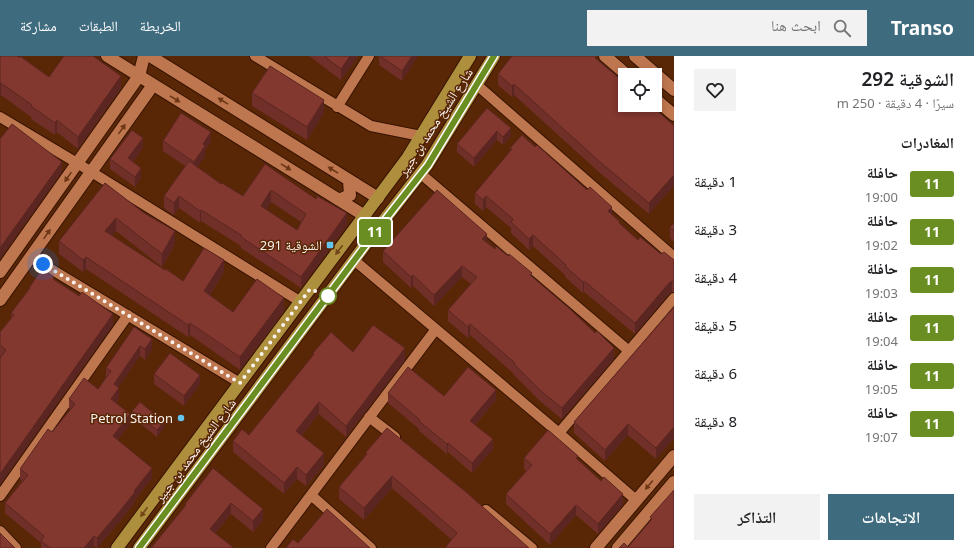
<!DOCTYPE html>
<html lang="ar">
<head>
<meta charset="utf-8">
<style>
  body { margin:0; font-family:"Noto Sans","Noto Naskh Arabic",sans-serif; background:#f2f2f2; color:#202124; direction:rtl; height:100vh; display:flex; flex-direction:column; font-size:15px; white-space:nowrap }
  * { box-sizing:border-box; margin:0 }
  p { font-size:13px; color:#757577 }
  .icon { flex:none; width:22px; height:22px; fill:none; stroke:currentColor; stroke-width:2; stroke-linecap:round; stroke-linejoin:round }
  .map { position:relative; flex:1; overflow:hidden; direction:ltr }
  .sheet { display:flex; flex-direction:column; background:#fff; width:300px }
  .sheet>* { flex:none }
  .badge { padding:0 8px; border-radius:3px; font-size:14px; line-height:26px }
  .tools { position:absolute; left:618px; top:12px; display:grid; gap:8px }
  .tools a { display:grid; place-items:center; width:44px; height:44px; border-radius:0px; background:#fff; box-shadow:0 2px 6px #0003; font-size:20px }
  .you { position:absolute; width:20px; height:20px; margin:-10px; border:3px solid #fff; border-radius:50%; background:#1a73e8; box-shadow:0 0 0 6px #1a73e833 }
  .map>.badge { position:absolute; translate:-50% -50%; box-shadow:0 0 0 2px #fff }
  h2 { padding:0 20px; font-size:15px; line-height:36px }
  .round { display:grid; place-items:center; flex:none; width:42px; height:42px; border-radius:0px; background:#f2f2f2 }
  .overview { display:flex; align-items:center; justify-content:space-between; height:68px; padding:0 20px }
  h1 { font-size:19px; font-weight:600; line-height:30px }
  .primary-button { display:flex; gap:8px; margin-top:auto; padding:8px 20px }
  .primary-button a { flex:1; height:46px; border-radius:0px; background:#3f6b7f; color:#fff; font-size:16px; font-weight:600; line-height:46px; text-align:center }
  .primary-button a+a { background:#f2f2f2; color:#202124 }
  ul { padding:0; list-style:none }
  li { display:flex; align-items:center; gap:12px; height:48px; padding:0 20px }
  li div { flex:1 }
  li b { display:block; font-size:15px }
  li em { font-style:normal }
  li .badge { min-width:44px; font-weight:700; text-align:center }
  header { display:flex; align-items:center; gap:24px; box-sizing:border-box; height:56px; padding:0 20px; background:#3f6b7f; color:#fff }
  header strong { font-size:19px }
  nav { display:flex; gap:22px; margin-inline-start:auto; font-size:14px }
  .search { width:280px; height:36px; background:#f2f2f2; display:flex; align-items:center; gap:10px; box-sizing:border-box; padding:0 14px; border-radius:0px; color:#757577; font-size:15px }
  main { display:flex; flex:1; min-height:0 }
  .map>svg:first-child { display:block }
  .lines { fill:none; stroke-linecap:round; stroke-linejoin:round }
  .street-casing { stroke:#361300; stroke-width:12 }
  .secondary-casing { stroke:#361300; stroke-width:14 }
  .primary-casing { stroke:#361300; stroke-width:14 }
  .street { stroke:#be764f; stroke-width:10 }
  .secondary { stroke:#be764f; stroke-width:12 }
  .primary { stroke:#ae8f3e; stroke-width:12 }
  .wall { fill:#702f28; fill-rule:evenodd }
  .shaded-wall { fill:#5b2621 }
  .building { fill:#82372f; stroke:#5b2621; fill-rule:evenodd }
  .oneway { fill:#6d3715 }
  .oneway2 { fill:#724617 }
  .line-casing { stroke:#fff; stroke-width:9 }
  .line { stroke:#6b8e23; stroke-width:6 }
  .walk { stroke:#faf2ee; stroke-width:4; stroke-dasharray:0 7.2 }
  .poi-dot { fill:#64c5ee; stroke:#592706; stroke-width:1.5 }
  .stop-dot { fill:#fff; stroke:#6b8e23; stroke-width:2 }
  .labels { text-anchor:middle; stroke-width:3; stroke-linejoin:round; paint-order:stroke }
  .street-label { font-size:13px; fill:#faf2ee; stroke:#592706 }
  .poi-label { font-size:13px; fill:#faf2ee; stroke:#592706; text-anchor:end }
</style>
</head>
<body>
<header>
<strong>Transo</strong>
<div class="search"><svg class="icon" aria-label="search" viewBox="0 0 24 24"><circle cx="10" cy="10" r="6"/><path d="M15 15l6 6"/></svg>ابحث هنا</div>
<nav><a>الخريطة</a><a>الطبقات</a><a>مشاركة</a></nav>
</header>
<main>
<section class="sheet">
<div class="overview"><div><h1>الشوقية 292</h1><p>سيرًا · 4 دقيقة · 250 m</p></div><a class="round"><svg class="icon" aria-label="heart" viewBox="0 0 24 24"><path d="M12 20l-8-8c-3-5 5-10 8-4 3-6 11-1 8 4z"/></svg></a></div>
<h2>المغادرات</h2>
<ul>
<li><span class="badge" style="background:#6b8e23;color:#fff">11</span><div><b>حافلة</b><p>19:00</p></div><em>1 دقيقة</em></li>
<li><span class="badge" style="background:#6b8e23;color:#fff">11</span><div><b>حافلة</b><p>19:02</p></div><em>3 دقيقة</em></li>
<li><span class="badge" style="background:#6b8e23;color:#fff">11</span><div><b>حافلة</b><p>19:03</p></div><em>4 دقيقة</em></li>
<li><span class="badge" style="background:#6b8e23;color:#fff">11</span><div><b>حافلة</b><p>19:04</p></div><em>5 دقيقة</em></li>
<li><span class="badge" style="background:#6b8e23;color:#fff">11</span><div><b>حافلة</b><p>19:05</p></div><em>6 دقيقة</em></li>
<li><span class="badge" style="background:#6b8e23;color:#fff">11</span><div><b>حافلة</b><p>19:07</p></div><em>8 دقيقة</em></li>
</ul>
<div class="primary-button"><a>الاتجاهات</a><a>التذاكر</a></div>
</section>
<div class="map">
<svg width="674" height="492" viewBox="0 0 674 492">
  <rect width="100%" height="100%" fill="#592706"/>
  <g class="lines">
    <defs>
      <path id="street" d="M255,0L371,70L421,80
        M477,29L674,201
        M337,51L369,0
        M0,61L77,107L301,246
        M421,118L629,295
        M31,201L240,327
        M354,204L559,377L636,444
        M369,361L395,381
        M559,377L674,242
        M311,439L371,492
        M0,440L128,259
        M486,454L532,492
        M0,475L16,492
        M271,492L436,273"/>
      <path id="secondary" d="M107,0L365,160
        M150,0L378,142
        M605,0L627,19
        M635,0L674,34
        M655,43L674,59
        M339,144L350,139L349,124
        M0,216L139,20L144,0
        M0,244L153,29
        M596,492L674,400
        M618,492L674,426"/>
      <path id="primary" d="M117,492L408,101L470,0
        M139,492L377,173L427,109L494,0"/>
    </defs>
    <use href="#street" class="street-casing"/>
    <use href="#secondary" class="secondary-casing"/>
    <use href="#primary" class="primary-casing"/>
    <use href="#street" class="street"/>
    <use href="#secondary" class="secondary"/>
    <use href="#primary" class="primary"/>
  </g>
  <path class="wall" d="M0,0L49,21L121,32L78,93L57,76L55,79L31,63V61L1,39L0,41Z
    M309,0H357V2L341,24Z
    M379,0H418L402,25L379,9Z
    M597,3L651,49L649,158L600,117L514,39L512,41L498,29V18Z
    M252,37L324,57L307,84L252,50Z
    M487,52L511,80L503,89L497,84L474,111L457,96V88Z
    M163,85L211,86L205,94V100L197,111L221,128L243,140L265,108L347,169L301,232L241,192V190L201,165L200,167L179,152L174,159L164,152V140L185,110L163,95ZM271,146L301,166L297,174L266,153Z
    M143,92L133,106L141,122L135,131L110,113V103Z
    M510,92L612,159L620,168L638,184L661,198L674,204V236H672L669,238L635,278L584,236L583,237L565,221V219L533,190L529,194L511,177V172L486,151L483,155L475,148V137L510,95Z
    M105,127L175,188L162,211L116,175L112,180L165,214L183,225L224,216L210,239L233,256L284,255L240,314L190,279L188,281L86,213L83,216L59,198V185Z
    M674,167V186L670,182V171Z
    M487,186L532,220L614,303L562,363L541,346L514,319V318L470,279L468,282L448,265V254L471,228L462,221L434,250L413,230L411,232L383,206V195Z
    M54,224L113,269L1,300H0V276L11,262V257L29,233V232Z
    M674,251V382L656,403L628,379L605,405L574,377V366Z
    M134,271L152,293L145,304L140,300L118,331L119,342L116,347L130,368L117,384L152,422L135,444V446L120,465L97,492L94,490L92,492H41V487L5,457V447L22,425L20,423V413L71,354L69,353V343L98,333L106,322V312Z
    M353,296L405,304L346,381L319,358L302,379L324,409L306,430L297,423L284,438L233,396V385L249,379L313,300V297Z
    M154,318L200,328L184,350L154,328Z
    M388,337L444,340L496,344L475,369L493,393L472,417L448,396L447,398L419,375V373L388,347Z
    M132,355L164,372L157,381L132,361Z
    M366,396L529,492L452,484L392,432L364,464L339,443V431L366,399Z
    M524,402L578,404L623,449L598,478L576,459L550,489L506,448V438L526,415L524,412Z
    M213,412L263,464L253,476L231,458L215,478L151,492L185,451V448Z"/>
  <path class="shaded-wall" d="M350,0H357V2L341,24V13Z
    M412,0H418L402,25V15Z
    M121,20V32L78,93V81Z
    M1,27V39L0,41V28Z
    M514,28V39L512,41V30Z
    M324,44V57L307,84V71Z
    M57,64V76L55,79V67Z
    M511,72V80L503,89V81Z
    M497,75V84L474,111V102Z
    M211,76V86L205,94V100L194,116V106L203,88Z
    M143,82V92L128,112V102Z
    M62,106V116L0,203V192Z
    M141,112V122L135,131V121Z
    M674,119V130L649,158V147Z
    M271,134V146L261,161V150Z
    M179,140V152L174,159V147Z
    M486,140V151L483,155V144Z
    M612,151V162L608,155Z
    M201,154V165L200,167V155Z
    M347,157V169L301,232V221Z
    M116,162V175L105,188V175Z
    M175,175V188L162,211V198Z
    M487,178V189L482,183Z
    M533,179V190L529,194V183Z
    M86,201V213L83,216V204Z
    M224,204V216L204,248V235Z
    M462,210V221L434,250V239Z
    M413,219V230L411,232V221Z
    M584,225V236L583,237V226Z
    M672,225V236L669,238L635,278V267L669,227Z
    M284,242V255L240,314V301Z
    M113,258V269L0,429V418Z
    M190,267V279L188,281V269Z
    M470,268V279L468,282V271Z
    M152,283V293L145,304V293Z
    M140,290V300L114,338V328Z
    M405,292V304L346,381V370Z
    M614,292V303L562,363V352Z
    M200,319V328L184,350V340Z
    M119,332V342L111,353V343Z
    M496,334V344L470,374V365Z
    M319,346V358L296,386V375Z
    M130,358V368L113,390V380Z
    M164,366V372L157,381V374Z
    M628,368V379L605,405V394Z
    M674,371V382L656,403V392Z
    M493,383V393L472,417V407Z
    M448,387V396L447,398V388Z
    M324,397V409L306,430V419Z
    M297,411V423L284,438V427Z
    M152,412V422L135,444V446L120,465L97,492V482Z
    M392,420V432L364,464V452Z
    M623,438V449L598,478V468Z
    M231,447V458L210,484V473Z
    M576,449V459L550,489V478Z
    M263,453V464L253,476V465Z
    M94,480V490L92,492H84Z"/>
  <path class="building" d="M0,0H17L19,2L20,0L49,21L64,0H93L121,20L78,81L57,64L55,67L31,50L32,49L1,27L0,28Z
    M324,0H350L341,13Z
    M380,0H412L402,15Z
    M512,0H597L595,2L624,26L625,25V49H651L674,70V119L649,147L600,106L514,28L512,30L498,18Z
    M270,10L324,44L307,71L252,37Z
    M487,52L511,72L503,81L497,75L474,102L457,88Z
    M181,57L211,76L203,88L205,90L194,106L163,85Z
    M12,68L62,106L0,192V83Z
    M132,74L143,82L128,102L141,112L135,121L110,103Z
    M522,79L535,91L537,89L587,134L590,131L612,151L608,155L620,166L619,167L638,184L640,181L661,198L664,196L674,204V225H672L669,227L635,267L584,225L583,226L565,210L566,209L533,179L529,183L511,166L513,163L486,140L483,144L475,137L512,93L510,92Z
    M189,105L221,128L222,127L243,140L265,108L316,143L317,140L347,157L301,221L241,181V179L201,154L200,155L179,140L174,147L164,140ZM271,134L306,158L297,174L261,150Z
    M105,127L144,157L175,175L162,198L116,162L105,175L165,214L166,213L183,225L204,192L224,204L204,235L233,256L257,223L284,242L240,301L190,267L188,269L86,201L83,204L59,185Z
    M437,134L487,178L482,183L495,193L496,190L508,200L509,198L532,217L530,219L570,253L595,277L597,275L614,292L562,352L541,335L514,308L515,307L470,268L468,271L448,254L477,221L462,210L434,239L413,219L411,221L383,195Z
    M674,167V175L670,171Z
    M42,213L54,221L53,223L79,240L82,236L113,258L0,418V302L6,294L0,289V276L14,259L11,257L30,232H29Z
    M674,251V371L656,392L628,368L605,394L574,366Z
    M373,269L405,292L346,370L319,346L296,375L324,397L306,419L297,411L284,427L233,385L242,373L249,379L314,298L313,297L331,276L353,296Z
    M134,271L152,283L145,293L140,290L114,328L119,332L111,343L130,358L113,380L152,412L134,435L135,436L120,455L97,482L94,480L84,492H50L41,485L44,480L5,447L28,419L20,413L48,373L52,376L75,348L69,343L84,322L98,333L111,315L106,312Z
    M170,297L200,319L184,340L154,318Z
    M408,311L444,340L468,311L496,334L470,365L493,383L472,407L448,387L447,388L419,365L420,364L388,337Z
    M140,346L164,366L157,374L132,355Z
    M387,372L466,436L529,492H445L457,477L392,420L364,452L339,431L367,398L366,396Z
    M548,374L578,400L576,402L601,425L604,421L623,438L598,468L576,449L550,478L506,438L532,409L524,402Z
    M213,412L263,453L253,465L231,447L210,473L234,492H151L186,449L185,448Z
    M674,434V492H619L624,487L628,491L652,463L650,461Z
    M327,453L370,492H286L293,483L298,487Z
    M0,477L15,492H0Z"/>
  <defs><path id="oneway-solid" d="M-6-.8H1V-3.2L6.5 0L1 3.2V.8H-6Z"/></defs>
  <g class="oneway">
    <use href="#oneway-solid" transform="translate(175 43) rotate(32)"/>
    <use href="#oneway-solid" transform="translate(223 45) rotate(-148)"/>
    <use href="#oneway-solid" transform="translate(122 73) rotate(-55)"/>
    <use href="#oneway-solid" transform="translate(286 111) rotate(32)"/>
    <use href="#oneway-solid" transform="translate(333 114) rotate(-148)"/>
    <use href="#oneway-solid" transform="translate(68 121) rotate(125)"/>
    <use href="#oneway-solid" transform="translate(47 178) rotate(-55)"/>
    <use href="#oneway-solid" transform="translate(649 429) rotate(130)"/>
  </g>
  <g class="oneway2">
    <use href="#oneway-solid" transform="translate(339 194) rotate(127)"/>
    <use href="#oneway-solid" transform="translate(144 456) rotate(126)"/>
  </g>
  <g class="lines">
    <defs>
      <path id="line" d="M139,492L377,174L428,109L494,0"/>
    </defs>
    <use href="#line" class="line-casing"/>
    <use href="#line" class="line"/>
    <path class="walk" d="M43,208L240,327L310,233L328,240"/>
  </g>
  <g class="poi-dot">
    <rect x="326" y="185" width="8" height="8" rx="2"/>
    <circle cx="181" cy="362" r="4"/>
  </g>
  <circle class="stop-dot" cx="328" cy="240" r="8"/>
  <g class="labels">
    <g class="street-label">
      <text transform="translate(435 66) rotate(-57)" y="5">شارع الشيخ محمد بن جبير</text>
      <text transform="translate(195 394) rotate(-53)" y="5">شارع الشيخ محمد بن جبير</text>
    </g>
    <g class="poi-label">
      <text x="322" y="194">الشوقية 291</text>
      <text x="173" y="367">Petrol Station</text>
    </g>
  </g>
</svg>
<div class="tools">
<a><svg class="icon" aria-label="locate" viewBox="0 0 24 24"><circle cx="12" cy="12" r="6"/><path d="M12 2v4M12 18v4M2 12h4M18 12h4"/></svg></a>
</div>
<div class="you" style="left:43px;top:208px"></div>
<b class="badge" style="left:375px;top:176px;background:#6b8e23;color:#fff">11</b>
</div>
</main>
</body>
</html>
